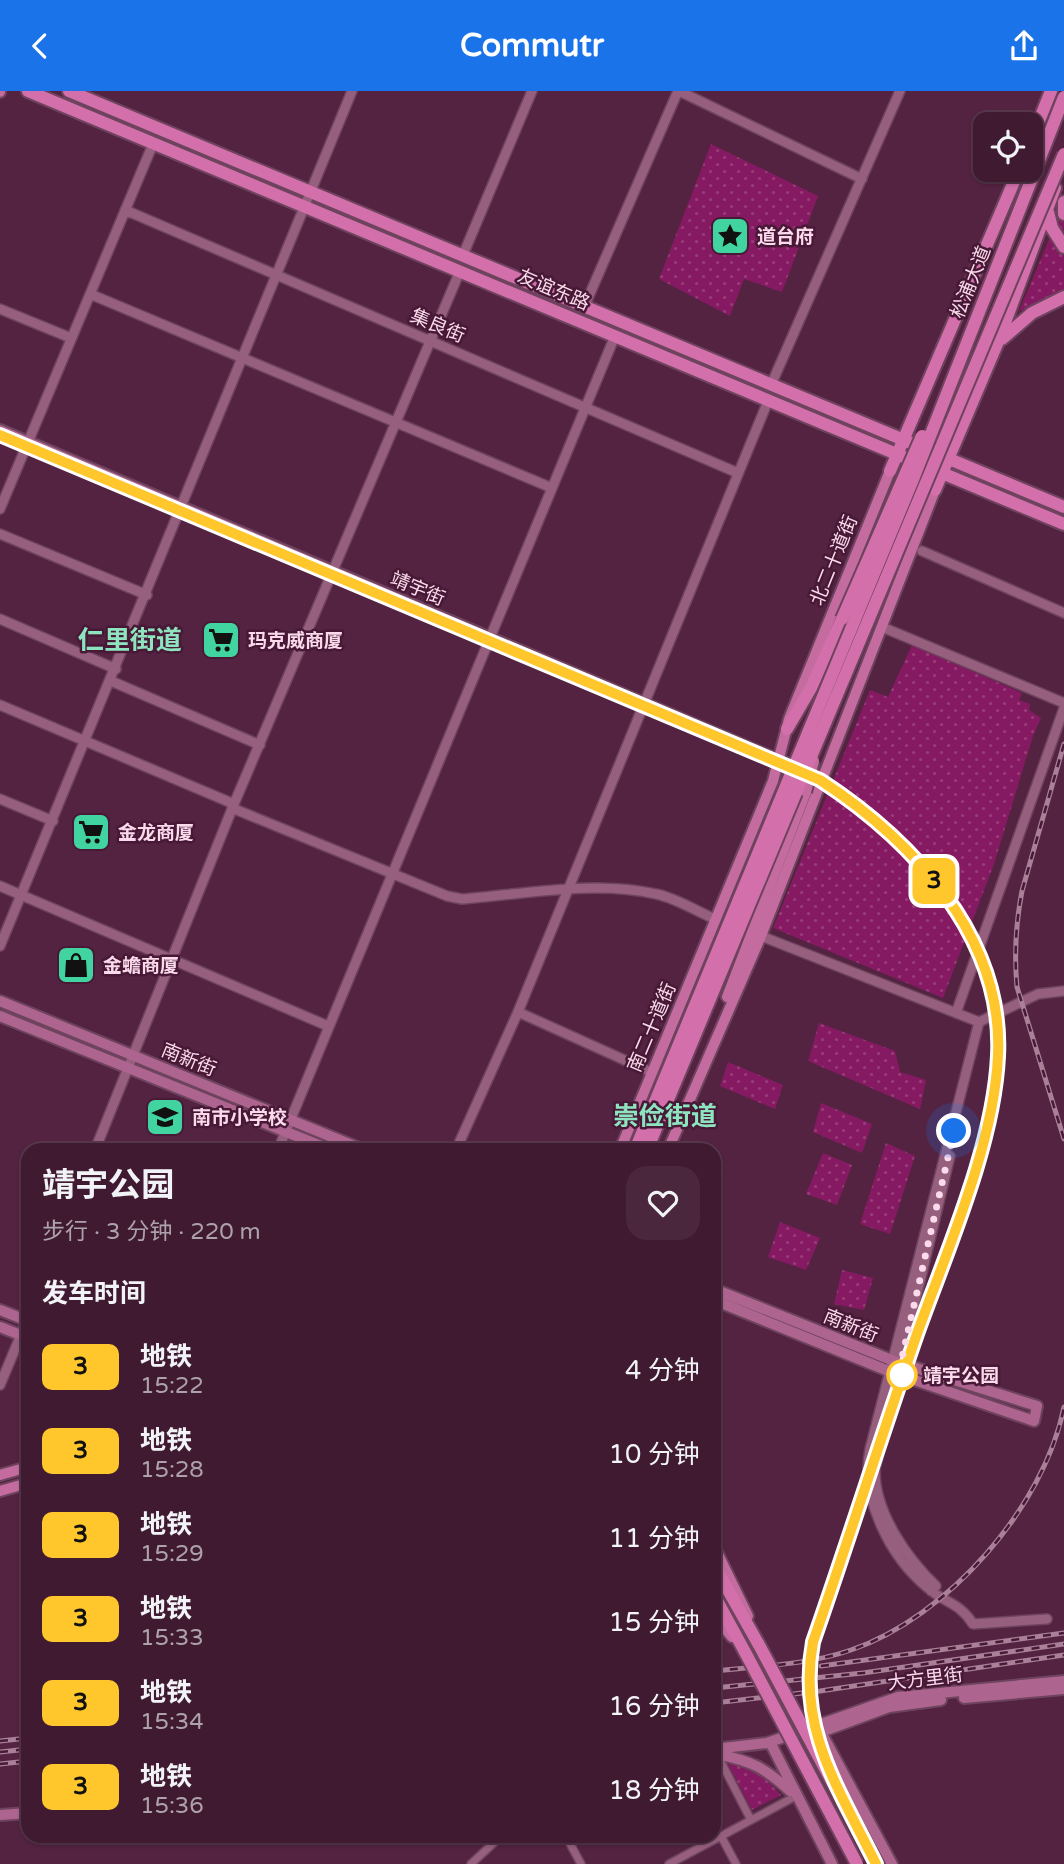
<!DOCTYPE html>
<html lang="zh">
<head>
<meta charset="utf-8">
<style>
  body { margin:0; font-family:"Varela Round","Noto Sans SC",sans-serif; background:#4a273d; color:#f1f3f6; height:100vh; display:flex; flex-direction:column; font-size:26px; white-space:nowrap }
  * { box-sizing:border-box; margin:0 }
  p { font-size:23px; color:#ada1ab }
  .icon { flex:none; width:38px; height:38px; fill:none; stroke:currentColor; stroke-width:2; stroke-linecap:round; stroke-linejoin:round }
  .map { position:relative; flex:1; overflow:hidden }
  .sheet { position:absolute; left:21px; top:1052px; width:700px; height:700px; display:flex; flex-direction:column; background:#3f1a31; border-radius:21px; box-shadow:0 2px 5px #0004,0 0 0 2px #58384d }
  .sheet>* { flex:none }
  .badge { padding:0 14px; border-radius:10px; font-size:24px; line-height:46px }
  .controls { position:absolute; left:973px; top:21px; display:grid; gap:14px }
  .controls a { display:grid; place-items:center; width:70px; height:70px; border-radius:14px; background:#3f1a31; box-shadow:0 2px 5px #0004,0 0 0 2px #58384d; font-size:35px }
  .you { position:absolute; width:35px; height:35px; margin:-18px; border:5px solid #fff; border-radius:50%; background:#1a73e8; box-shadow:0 0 0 10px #1a73e833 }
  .map>.badge { position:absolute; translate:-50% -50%; box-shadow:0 0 0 4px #fff }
  h2 { padding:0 21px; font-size:26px; line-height:63px }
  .round { display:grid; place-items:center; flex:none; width:74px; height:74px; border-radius:21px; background:#4a273d }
  .headline { display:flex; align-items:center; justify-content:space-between; height:119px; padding:0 21px }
  h1 { font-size:33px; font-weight:700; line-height:52px }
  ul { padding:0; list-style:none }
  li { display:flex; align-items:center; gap:21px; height:84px; padding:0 21px }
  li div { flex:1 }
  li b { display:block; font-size:26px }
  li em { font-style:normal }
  li .badge { min-width:77px; font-weight:700; text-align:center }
  header { display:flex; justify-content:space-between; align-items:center; height:91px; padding:0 21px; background:#1a73e8; color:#fff; font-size:32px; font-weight:700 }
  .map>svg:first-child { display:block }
  .park { fill:url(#park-dots) }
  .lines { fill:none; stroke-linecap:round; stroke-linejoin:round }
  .minor-casing { stroke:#6e435e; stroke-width:10 }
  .tertiary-casing { stroke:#6e435e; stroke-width:12 }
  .secondary-casing { stroke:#6e435e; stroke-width:14 }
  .primary-casing { stroke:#6e435e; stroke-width:14 }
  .trunk-casing { stroke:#6e435e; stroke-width:16 }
  .minor { stroke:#965f7e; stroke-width:7 }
  .tertiary { stroke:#965f7e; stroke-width:9 }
  .secondary { stroke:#ad658f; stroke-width:10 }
  .primary { stroke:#c46ca0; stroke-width:10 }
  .trunk { stroke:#d370ab; stroke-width:12 }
  .rail-casing { stroke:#a98098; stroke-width:5 }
  .rail { stroke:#481936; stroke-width:2.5; stroke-dasharray:8; stroke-linecap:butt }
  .primary-bridge-casing { stroke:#6e435e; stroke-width:14; stroke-linecap:butt }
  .trunk-bridge-casing { stroke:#6e435e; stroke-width:16; stroke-linecap:butt }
  .primary-bridge { stroke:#c46ca0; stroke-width:10 }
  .trunk-bridge { stroke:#d370ab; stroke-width:12 }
  .line-casing { stroke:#fff; stroke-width:16 }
  .line { stroke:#ffc72c; stroke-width:10 }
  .walk { stroke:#fadaeb; stroke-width:7; stroke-dasharray:0 12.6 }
  .stop-dot { fill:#fff; stroke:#ffc72c; stroke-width:3.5 }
  .labels { text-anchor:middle; stroke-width:5; stroke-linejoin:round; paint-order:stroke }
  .poi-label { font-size:19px; font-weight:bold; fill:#fadaeb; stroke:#481936; text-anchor:start }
  .street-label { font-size:19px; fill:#fadaeb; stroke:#481936 }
  .stop-label { font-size:19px; font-weight:bold; fill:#fadaeb; stroke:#481936; text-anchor:start }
  .district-label { font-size:26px; font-weight:bold; fill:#8de4bf; stroke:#481936 }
</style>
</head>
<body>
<header><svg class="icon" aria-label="back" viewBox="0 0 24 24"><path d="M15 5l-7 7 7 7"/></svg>Commutr<svg class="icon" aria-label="share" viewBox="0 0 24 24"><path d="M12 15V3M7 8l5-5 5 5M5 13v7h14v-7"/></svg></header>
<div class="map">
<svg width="1064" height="1773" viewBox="0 0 1064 1773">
  <defs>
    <pattern id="park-dots" width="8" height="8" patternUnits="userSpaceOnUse" patternTransform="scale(1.75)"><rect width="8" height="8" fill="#851a62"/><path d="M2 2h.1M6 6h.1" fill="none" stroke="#973b79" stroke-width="1.8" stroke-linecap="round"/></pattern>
  </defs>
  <rect width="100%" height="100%" fill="#542341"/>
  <path class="park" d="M711,53L818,105L782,201L744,188L730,225L659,188Z
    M1064,113V206L1019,220Z
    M912,554L1022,602L1019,609L1030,613L1029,619L1041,627L1033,645L994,773L943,907L773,837L870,599L888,606Z
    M819,932L895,960L900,981L926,989L920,1018L808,970Z
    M728,971L783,994L775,1018L720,995Z
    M821,1012L872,1033L862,1062L813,1041Z
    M886,1052L915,1065L890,1143L860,1133Z
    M823,1062L852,1074L837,1114L806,1103Z
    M780,1131L820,1147L806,1179L768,1166Z
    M842,1179L873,1187L864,1219L834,1213Z
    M736,1671L760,1682L781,1704L752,1719L728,1673Z"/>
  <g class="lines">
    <defs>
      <path id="minor" d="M717,1663L751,1729
        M566,1745L581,1773
        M721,1745L736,1773
        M471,1773L501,1745
        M669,1773L796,1705"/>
      <path id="tertiary" d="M679,0L862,88
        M125,119L738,382
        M463,164L532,0
        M90,203L552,397
        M585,214L678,0
        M0,218L71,247
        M771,294L900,0
        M0,418L153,53
        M0,443L147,504
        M922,460L1064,522
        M0,528L116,578
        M882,536L1064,612
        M111,590L260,654
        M0,614L234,713
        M0,708L53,730
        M232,717L447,805L462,808C525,803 594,789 656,803C676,807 696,820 715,828
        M0,795L328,935
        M761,845L979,931L1038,903L1064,900
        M0,855L352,0
        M518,921L651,981
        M956,922L1064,617
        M979,931L870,1358C860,1407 890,1466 928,1497C946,1513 959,1511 973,1533L1047,1528
        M95,1059L234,713L460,180
        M278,1059L615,245
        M456,1059L518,921L768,310
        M0,1294L28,1227
        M931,1500L936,1495C907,1467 874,1421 875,1378L950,1065"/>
      <path id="secondary" d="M0,339L800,678
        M0,910L364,1059
        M0,925L331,1059
        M714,1198L894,1270L1037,1315L1034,1330L891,1281L714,1209
        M0,1219L28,1230
        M0,1236L28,1247
        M964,1607L1064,1598
        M821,1641L892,1773
        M813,1644L889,1616L941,1609
        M770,1651L832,1773
        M714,1658L767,1652L898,1606L1064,1590
        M717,1663C751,1670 764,1676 790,1700
        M0,1724L28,1722"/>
      <path id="primary" d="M0,1V0
        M727,906L806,701
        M620,1059L773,690L789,628L890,380
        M668,1059L761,845L935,399
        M0,1384L28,1376
        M0,1400L28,1392
        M714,1455L748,1525
        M714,1524L732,1546"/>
      <path id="trunk" d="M28,0L1064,433
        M69,0L1064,416
        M1031,50L1051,0
        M1064,111V123
        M1048,121L1052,137L1064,156
        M1002,248L1032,222L1064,206
        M890,380L1019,79
        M935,399L997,253L1055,97
        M787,638L811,597L842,528
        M714,1474L759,1554
        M714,1504L745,1561"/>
    </defs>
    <use href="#minor" class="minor-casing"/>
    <use href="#tertiary" class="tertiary-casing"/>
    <use href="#secondary" class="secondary-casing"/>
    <use href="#primary" class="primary-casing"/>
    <use href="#trunk" class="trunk-casing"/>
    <use href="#minor" class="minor"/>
    <use href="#tertiary" class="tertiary"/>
    <use href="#secondary" class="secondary"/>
    <use href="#primary" class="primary"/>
    <use href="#trunk" class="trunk"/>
    <defs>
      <path id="rail" d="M1064,653L1022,800C1016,831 1014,863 1017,896L1064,1048
        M821,1575L1064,1542
        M714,1580C759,1575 808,1574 851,1559C948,1526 1044,1416 1064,1316
        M714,1597L863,1582L1064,1553
        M714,1612L820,1600L1064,1564
        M0,1650L28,1647
        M0,1661L28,1658
        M0,1673L28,1670"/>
    </defs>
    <use href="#rail" class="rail-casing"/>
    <use href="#rail" class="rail"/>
    <defs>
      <path id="primary-bridge" d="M806,701L814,670"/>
      <path id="trunk-bridge" d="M842,528L922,345
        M635,1059L912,391L1064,6
        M647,1059C784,726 926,396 1064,63
        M759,1554L876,1773
        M745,1561L857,1773"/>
    </defs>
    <use href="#primary-bridge" class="primary-bridge-casing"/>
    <use href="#trunk-bridge" class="trunk-bridge-casing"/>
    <use href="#primary-bridge" class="primary-bridge"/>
    <use href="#trunk-bridge" class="trunk-bridge"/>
  </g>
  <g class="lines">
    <defs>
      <path id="line" d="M0,344L820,689C912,749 1004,846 998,965C994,1053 948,1157 918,1240C882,1343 849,1448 813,1551C797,1638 839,1698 876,1773"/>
    </defs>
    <use href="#line" class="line-casing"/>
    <use href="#line" class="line"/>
    <path class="walk" d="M902,1284H898L954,1040"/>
  </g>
  <defs>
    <symbol id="sight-square" viewBox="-11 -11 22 22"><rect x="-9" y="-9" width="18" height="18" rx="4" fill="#42d4a0" stroke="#481936"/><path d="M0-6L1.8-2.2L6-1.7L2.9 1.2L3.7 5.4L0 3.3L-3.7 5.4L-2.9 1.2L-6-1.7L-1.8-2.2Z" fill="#111"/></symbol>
    <symbol id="supermarket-square" viewBox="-11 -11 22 22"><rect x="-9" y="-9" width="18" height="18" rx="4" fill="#42d4a0" stroke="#481936"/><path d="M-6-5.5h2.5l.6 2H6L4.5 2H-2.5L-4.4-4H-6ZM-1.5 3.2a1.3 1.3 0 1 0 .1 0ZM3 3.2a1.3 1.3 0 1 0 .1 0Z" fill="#111"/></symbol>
    <symbol id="shop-square" viewBox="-11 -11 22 22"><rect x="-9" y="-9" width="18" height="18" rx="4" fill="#42d4a0" stroke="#481936"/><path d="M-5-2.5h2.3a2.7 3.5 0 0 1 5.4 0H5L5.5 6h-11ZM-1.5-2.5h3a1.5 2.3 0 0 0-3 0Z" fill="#111"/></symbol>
    <symbol id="school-square" viewBox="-11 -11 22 22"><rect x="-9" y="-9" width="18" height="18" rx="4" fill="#42d4a0" stroke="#481936"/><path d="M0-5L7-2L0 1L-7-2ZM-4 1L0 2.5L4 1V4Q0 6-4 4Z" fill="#111"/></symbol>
  </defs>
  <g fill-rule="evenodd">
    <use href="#sight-square" x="708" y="123" width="44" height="44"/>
    <use href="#supermarket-square" x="199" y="527" width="44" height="44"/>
    <use href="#supermarket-square" x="69" y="719" width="44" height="44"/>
    <use href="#shop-square" x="54" y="852" width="44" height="44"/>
    <use href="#school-square" x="143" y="1004" width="44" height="44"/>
  </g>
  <circle class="stop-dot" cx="902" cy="1284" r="14"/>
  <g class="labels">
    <g class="poi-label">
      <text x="757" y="152">道台府</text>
      <text x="248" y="556">玛克威商厦</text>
      <text x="118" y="748">金龙商厦</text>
      <text x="103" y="881">金蟾商厦</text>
      <text x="192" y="1033">南市小学校</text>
    </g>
    <g class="street-label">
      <text transform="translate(970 191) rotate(-68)" y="7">松浦大道</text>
      <text transform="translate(554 198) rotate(23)" y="7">友谊东路</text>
      <text transform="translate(438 234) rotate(23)" y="7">集良街</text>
      <text transform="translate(833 469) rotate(-68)" y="7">北二十道街</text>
      <text transform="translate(418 497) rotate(23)" y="7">靖宇街</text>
      <text transform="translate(651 936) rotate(-67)" y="7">南二十道街</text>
      <text transform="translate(189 968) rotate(22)" y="7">南新街</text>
      <text transform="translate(851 1234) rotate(22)" y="7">南新街</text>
      <text transform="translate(925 1587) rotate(-7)" y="7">大方里街</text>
    </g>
    <g class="stop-label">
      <text x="923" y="1291">靖宇公园</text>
    </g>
    <g class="district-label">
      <text x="130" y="558">仁里街道</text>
      <text x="665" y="1034">崇俭街道</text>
    </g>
  </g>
</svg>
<div class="controls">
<a><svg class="icon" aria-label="locate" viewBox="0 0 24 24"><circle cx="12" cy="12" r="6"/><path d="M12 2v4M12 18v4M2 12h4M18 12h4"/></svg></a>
</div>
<div class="you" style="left:954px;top:1040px"></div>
<b class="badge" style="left:934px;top:790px;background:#ffc72c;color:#111">3</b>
<section class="sheet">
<div class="headline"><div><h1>靖宇公园</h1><p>步行 · 3 分钟 · 220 m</p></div><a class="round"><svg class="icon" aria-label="heart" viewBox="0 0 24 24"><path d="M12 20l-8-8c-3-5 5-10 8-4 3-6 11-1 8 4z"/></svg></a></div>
<h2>发车时间</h2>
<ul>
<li><span class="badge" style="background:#ffc72c;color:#111">3</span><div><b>地铁</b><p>15:22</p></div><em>4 分钟</em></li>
<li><span class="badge" style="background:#ffc72c;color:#111">3</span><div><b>地铁</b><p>15:28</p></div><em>10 分钟</em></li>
<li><span class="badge" style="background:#ffc72c;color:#111">3</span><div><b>地铁</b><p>15:29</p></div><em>11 分钟</em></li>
<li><span class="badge" style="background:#ffc72c;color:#111">3</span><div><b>地铁</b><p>15:33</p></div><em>15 分钟</em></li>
<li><span class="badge" style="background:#ffc72c;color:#111">3</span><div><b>地铁</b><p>15:34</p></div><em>16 分钟</em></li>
<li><span class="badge" style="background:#ffc72c;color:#111">3</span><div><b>地铁</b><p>15:36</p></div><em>18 分钟</em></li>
</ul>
</section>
</div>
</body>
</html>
